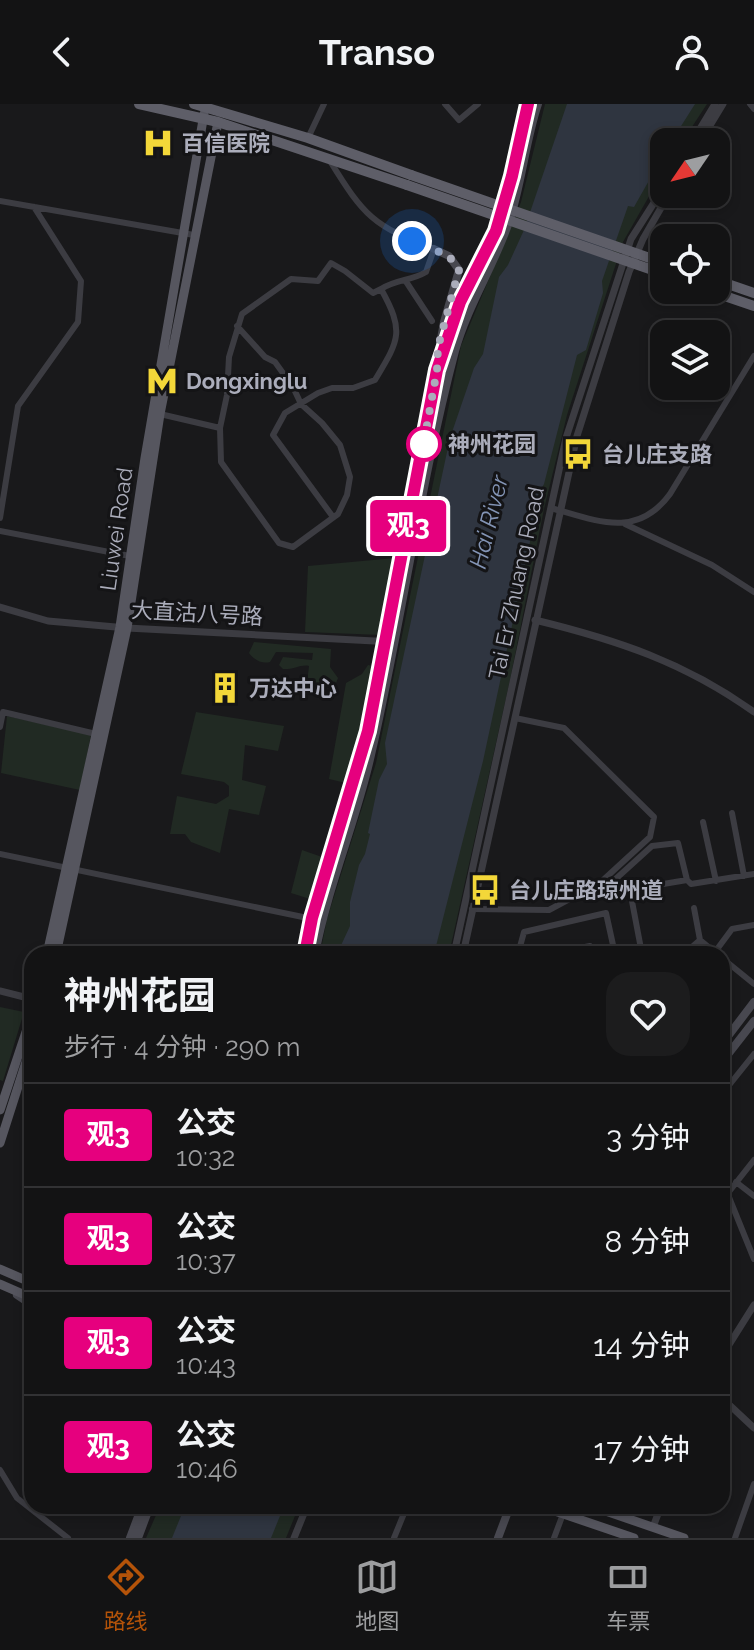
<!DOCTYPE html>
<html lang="zh">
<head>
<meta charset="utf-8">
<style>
  body { margin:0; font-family:Raleway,"Noto Sans SC",sans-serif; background:#1c1c1d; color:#f1f3f6; height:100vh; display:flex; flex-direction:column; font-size:30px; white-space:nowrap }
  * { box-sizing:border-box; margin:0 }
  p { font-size:26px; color:#9d9ea0 }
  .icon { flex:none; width:44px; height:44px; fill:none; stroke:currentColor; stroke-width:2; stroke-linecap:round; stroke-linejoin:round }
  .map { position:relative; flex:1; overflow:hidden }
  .drawer { position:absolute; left:24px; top:842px; width:706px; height:568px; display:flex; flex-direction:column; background:#131314; border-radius:24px; box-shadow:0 4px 12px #0003,0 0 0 2px #323234 }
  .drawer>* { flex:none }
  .badge { padding:0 16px; border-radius:6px; font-size:28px; line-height:52px }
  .needle { width:52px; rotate:235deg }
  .controls { position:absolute; left:650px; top:24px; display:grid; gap:16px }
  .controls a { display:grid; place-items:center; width:80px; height:80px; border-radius:16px; background:#131314; box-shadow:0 4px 12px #0003,0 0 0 2px #323234; font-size:40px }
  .you { position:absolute; width:40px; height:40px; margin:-20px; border:6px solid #fff; border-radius:50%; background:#1a73e8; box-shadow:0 0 0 12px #1a73e833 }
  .map>.badge { position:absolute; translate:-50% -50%; box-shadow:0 0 0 4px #fff }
  .round { display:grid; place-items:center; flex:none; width:84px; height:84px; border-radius:24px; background:#1c1c1d }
  .headline { display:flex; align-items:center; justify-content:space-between; height:136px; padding:0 40px }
  h1 { font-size:38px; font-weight:700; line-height:60px }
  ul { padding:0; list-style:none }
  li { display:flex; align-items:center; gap:24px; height:104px; padding:0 40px; border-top:2px solid #323234 }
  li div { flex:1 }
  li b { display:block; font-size:30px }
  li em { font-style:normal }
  li .badge { min-width:88px; font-weight:700; text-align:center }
  header { display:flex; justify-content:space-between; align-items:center; height:104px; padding:0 40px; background:#131314; font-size:36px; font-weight:700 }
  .tab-bar { display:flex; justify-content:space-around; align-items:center; height:112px; border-top:2px solid #323234; background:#131314; font-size:22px; color:#9d9ea0 }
  .tab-bar a { display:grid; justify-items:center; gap:4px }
  .tab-bar .current { color:#b45309 }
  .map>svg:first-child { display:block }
  .green { fill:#212a23 }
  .water { fill:#2f3540 }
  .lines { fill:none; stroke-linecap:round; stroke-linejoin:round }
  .minor { stroke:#3c3c42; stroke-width:6 }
  .tertiary { stroke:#3c3c42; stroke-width:7 }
  .secondary { stroke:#484850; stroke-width:8 }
  .primary { stroke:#56565f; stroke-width:9 }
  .trunk { stroke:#5e5e68; stroke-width:10 }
  .trunk-bridge { stroke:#5e5e68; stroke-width:10 }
  .line-casing { stroke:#fff; stroke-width:18 }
  .line { stroke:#e6007e; stroke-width:12 }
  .walk { stroke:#abadbb; stroke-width:8; stroke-dasharray:0 14.4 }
  .stop-dot { fill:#fff; stroke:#e6007e; stroke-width:4 }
  .labels { text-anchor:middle; stroke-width:6; stroke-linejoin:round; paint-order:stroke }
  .poi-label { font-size:22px; font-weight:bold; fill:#abadbb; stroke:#141416; text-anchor:start }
  .stop-label { font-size:22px; font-weight:bold; fill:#abadbb; stroke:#141416; text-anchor:start }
  .street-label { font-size:22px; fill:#abadbb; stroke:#141416 }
  .water-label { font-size:24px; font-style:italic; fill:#8394b5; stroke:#141416 }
</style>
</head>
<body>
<header><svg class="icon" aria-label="back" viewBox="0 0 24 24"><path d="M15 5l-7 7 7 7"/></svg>Transo<svg class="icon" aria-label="person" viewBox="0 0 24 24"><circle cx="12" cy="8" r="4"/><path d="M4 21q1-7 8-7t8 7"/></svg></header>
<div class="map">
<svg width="754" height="1434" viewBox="0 0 754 1434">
  <rect width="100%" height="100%" fill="#19191b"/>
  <path class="green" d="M545,0H707L682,38H664V66L623,138L567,311L544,405L510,576L449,850H320L327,815L376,659L461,242L521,98Z
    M395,454L382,531L305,528L308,462Z
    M254,538L331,545L330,563L338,574L334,584L307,579L309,562C301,560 294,566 283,565L279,561L283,553L312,556L313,549L276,548L270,558C262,560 254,556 249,549Z
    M368,561L373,562L360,630L346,679L329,675L346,579L362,570Z
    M196,608L284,622L278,647L245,641L242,676L266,682L259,711L229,705L220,749L191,738L185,730H170L177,692L216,700L229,692V682L224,678L181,670Z
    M7,612L91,631L80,686L1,669Z
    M302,746L322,753L310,795L291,789Z
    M0,903L24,908L3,977L0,976Z
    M160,1402H299L286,1434H146Z"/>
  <path class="water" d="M567,0H695L671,38H664V50L634,103L628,102L602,177L603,189L586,246L577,251L544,380L536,395L534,419L483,657L434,850H337L350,822V798L359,761L365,750L370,730L368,729L379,676L387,660L385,639L450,334L474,264L483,250L499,173L508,161L524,126Z
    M185,1402H284L271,1434H172Z"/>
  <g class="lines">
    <path class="minor" d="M445,0L459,16L478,0
      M750,0L754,5
      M308,34L324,0
      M330,57C364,112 373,122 434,145L426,168C411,177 397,175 381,185C405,228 399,236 375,276L353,284H332L318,289L285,309L273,331L333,413
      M0,97L194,131
      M405,176L432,217
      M160,310L220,324L221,358L279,439L293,443L338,410L347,391L350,373L340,341L322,319L301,300L293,283L275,258L265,253L237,222
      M220,324L227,291L229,253L242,210L291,175L318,177L331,159L345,167L373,189L381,185
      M551,404C597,417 637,435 670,390L754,252
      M0,414L18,302L78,218L81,177L34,103
      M625,420L712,461L754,488
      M0,427L130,452
      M0,623L3,608L96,630
      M732,709L744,772
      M703,718L716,777
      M0,750L322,817
      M687,776L678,739L652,742L598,791L687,776L691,780L754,770
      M631,792L642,850
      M694,804L700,836
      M472,805L549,806L601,778L650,733L654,713L564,624L515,614
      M715,848L732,825L754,821
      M518,850L524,828L606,809L615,850
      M550,850L590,842L592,850
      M684,850L700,836L717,850
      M722,854L754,880
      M722,990L754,950
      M722,1076L754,1155
      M736,1078L754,1092
      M728,1089L754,1056
      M0,1366L17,1394L68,1434
      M394,1434L407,1402
      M554,1434L563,1410
      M735,1434L754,1380"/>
    <path class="tertiary" d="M692,38L715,0
      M700,38L723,0
      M0,503L48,517L127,524L394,538
      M535,516C617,536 684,558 754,608
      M454,850L566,334L631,135L664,83
      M463,850L577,332L629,168L643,135L669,90
      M0,887L32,895
      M722,1252L754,1201
      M722,1294L754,1324
      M653,1423L661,1402
      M294,1434L307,1402"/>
    <path class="secondary" d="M434,145L449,152L459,166L444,218L438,252
      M305,850L312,814L368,627L437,266L460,198L496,127L512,72L528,0
      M315,850C328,782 356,718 371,651C402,517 420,380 455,247C468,201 494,162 509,118C522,79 525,39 538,0
      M722,940L754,898
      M722,958L754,917
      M17,1191L32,1201
      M130,1434L142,1402
      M138,1434L150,1402
      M498,1434L510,1402"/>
    <path class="primary" d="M47,850L120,523L145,354L204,10
      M56,850L127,524L160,310L218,18
      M0,1006L32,910
      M0,1039L32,939
      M0,1165L32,1179
      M0,1180L32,1194
      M540,1402L634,1434
      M591,1402L684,1434"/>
    <path class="trunk" d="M139,0L218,18L407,81
      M194,0L308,34L411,71
      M716,176L754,189
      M707,186L754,202"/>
    <path class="trunk-bridge" d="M411,71L664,159
      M407,81L664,170"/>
  </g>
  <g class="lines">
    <defs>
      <path id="line" d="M305,850L312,814L368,627L437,266L460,198L496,127L512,72L528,0"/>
    </defs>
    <use href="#line" class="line-casing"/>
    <use href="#line" class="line"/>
    <path class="walk" d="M412,137L449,152L459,166L438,243L437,266L423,343L424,340"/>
  </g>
  <defs>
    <symbol id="hospital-bare" viewBox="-9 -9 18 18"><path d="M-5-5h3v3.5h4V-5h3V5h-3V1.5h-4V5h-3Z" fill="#f3d739" stroke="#141416" stroke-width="2.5" paint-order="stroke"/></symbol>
    <symbol id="metro-bare" viewBox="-9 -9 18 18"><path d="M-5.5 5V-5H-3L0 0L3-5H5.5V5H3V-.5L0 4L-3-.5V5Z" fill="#f3d739" stroke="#141416" stroke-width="2.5" paint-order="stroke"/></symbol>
    <symbol id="bus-bare" viewBox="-9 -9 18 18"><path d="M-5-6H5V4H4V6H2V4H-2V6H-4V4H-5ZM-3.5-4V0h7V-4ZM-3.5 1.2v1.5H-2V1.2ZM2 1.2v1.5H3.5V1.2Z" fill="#f3d739" stroke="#141416" stroke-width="2.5" paint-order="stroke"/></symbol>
    <symbol id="building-bare" viewBox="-9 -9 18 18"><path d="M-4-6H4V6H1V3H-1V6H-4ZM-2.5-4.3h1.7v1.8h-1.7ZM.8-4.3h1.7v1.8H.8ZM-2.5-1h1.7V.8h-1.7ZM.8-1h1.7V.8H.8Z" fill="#f3d739" stroke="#141416" stroke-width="2.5" paint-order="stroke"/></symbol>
  </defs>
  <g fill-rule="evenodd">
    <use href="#hospital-bare" x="136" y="17" width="44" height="44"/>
    <use href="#metro-bare" x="140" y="255" width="44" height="44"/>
    <use href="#bus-bare" x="556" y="328" width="44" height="44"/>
    <use href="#building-bare" x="203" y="562" width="44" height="44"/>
    <use href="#bus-bare" x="463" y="764" width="44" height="44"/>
  </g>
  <circle class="stop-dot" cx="424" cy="340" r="16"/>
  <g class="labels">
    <g class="poi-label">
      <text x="182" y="47">百信医院</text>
      <text x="186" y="285">Dongxinglu</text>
      <text x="602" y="358">台儿庄支路</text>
      <text x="249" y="592">万达中心</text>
      <text x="509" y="794">台儿庄路琼州道</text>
    </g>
    <g class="stop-label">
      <text x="448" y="348">神州花园</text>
    </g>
    <g class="street-label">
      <text transform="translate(116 425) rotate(-82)" y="8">Liuwei Road</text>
      <text transform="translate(516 479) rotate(-78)" y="8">Tai Er Zhuang Road</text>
      <text transform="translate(197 509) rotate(3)" y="8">大直沽八号路</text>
    </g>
    <g class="water-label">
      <text transform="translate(489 418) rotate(-76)" y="8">Hai River</text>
    </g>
  </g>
</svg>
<div class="controls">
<a><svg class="needle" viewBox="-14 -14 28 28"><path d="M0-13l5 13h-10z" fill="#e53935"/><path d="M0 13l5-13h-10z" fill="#9d9ea0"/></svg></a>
<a><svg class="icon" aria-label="locate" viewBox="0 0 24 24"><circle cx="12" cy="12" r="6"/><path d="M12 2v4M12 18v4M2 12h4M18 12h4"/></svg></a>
<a><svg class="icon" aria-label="layers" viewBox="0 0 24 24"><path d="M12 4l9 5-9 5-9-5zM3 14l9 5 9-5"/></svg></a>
</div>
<div class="you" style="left:412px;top:137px"></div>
<b class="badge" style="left:408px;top:422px;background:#e6007e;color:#fff">观3</b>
<section class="drawer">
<div class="headline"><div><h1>神州花园</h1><p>步行 · 4 分钟 · 290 m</p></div><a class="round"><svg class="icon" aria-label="heart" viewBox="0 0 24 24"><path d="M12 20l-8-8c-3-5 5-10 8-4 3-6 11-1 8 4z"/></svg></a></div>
<ul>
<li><span class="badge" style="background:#e6007e;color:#fff">观3</span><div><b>公交</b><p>10:32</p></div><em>3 分钟</em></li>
<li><span class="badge" style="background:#e6007e;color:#fff">观3</span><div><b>公交</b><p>10:37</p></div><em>8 分钟</em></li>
<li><span class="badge" style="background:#e6007e;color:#fff">观3</span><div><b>公交</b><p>10:43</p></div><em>14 分钟</em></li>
<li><span class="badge" style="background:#e6007e;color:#fff">观3</span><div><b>公交</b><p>10:46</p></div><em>17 分钟</em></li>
</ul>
</section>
</div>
<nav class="tab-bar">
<a class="current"><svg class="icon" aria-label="directions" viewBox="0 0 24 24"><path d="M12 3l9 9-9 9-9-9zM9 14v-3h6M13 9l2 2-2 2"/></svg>路线</a>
<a><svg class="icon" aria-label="map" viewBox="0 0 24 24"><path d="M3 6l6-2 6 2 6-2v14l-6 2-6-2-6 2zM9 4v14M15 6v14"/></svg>地图</a>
<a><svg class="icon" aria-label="tickets" viewBox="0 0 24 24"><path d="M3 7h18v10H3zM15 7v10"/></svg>车票</a>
</nav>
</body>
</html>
